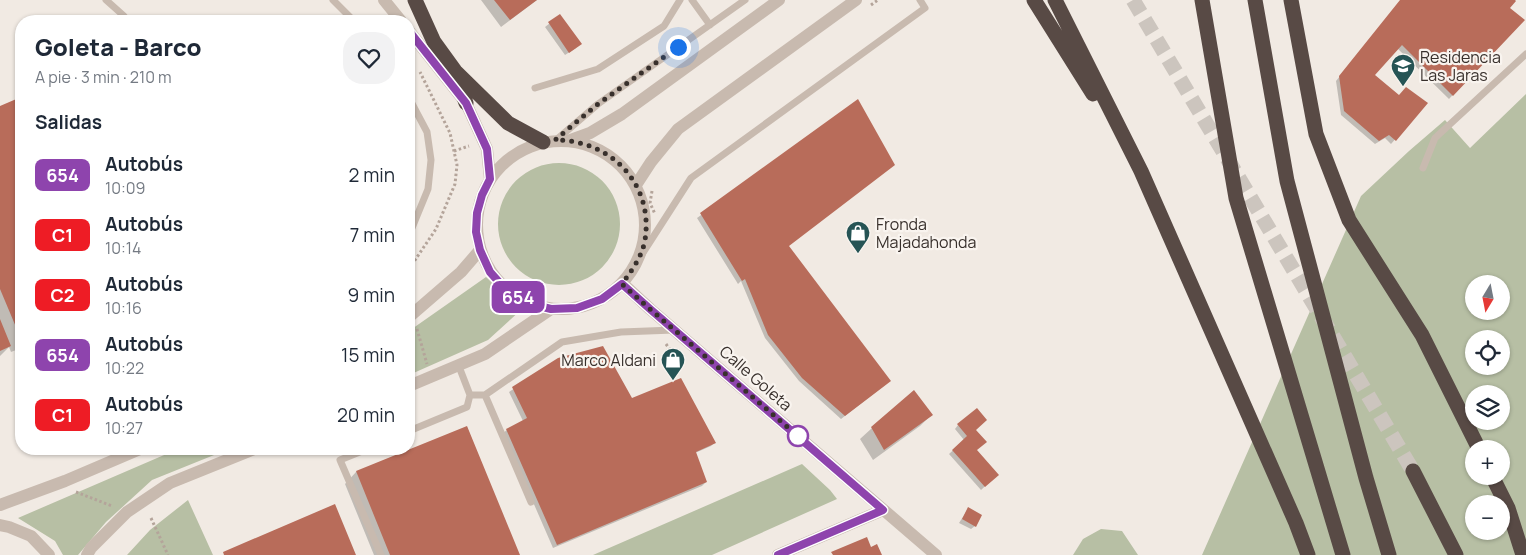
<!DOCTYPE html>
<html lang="es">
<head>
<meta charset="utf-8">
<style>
  body { margin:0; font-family:Manrope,sans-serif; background:#f2f2f3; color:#1f2937; height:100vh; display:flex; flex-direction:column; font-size:19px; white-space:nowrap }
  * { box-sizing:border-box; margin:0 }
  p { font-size:16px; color:#747a83 }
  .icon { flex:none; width:28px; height:28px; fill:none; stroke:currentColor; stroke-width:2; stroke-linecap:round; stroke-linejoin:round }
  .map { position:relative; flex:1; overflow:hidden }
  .sheet { position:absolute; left:15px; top:15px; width:400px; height:440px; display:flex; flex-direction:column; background:#fff; border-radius:20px; box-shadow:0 1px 4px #0004 }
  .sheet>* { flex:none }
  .badge { padding:0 10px; border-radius:8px; font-size:18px; line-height:32px }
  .needle { width:32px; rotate:190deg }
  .buttons { position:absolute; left:1465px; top:275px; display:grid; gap:10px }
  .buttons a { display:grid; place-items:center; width:45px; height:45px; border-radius:50%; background:#fff; box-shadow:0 1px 4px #0004; font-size:25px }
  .you { position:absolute; width:25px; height:25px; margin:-12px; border:4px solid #fff; border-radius:50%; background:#1a73e8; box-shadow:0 0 0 8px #1a73e833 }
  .map>.badge { position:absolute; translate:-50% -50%; box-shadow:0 0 0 2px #fff }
  h2 { padding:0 20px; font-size:19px; line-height:45px }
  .round { display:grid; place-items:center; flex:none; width:52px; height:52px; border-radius:20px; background:#f2f2f3 }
  .summary { display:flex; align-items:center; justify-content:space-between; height:85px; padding:0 20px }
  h1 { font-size:24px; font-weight:800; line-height:38px }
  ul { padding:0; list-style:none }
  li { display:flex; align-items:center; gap:15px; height:60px; padding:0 20px }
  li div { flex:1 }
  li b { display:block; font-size:19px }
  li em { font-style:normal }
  li .badge { min-width:55px; font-weight:700; text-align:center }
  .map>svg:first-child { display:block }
  .green { fill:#b7bfa4; fill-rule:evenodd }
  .shadow { fill:#0003 }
  .building { fill:#b86c5a }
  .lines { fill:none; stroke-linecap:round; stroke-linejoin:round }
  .motorway-tunnel { stroke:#ccc5be; stroke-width:15; stroke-dasharray:15 8; stroke-linecap:butt }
  .path { stroke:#b4a49a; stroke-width:3; stroke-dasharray:2.5 2.5; stroke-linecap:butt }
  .service { stroke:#c8baaf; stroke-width:7 }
  .minor { stroke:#c8baaf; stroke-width:12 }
  .motorway { stroke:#584a45; stroke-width:15 }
  .line-casing { stroke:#fff; stroke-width:11 }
  .line { stroke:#8e44ad; stroke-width:8 }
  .walk { stroke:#38302c; stroke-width:5; stroke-dasharray:0 9 }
  .stop-dot { fill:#fff; stroke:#8e44ad; stroke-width:2.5 }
  .labels { text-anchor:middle; stroke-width:4.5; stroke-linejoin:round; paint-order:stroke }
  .poi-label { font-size:16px; fill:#38302c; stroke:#f9f4ef; text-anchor:start }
  .street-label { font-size:16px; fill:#38302c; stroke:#f9f4ef }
</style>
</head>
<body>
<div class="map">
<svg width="1526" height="555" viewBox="0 0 1526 555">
  <rect width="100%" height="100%" fill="#f1eae3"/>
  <path class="green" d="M1526,94V555H1202L1361,196L1409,151L1445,120L1470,148ZM1474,284H1501V311H1474ZM1474,339H1501V366H1474ZM1474,394H1501V421H1474ZM1474,449H1501V476H1474ZM1474,504H1501V531H1474Z
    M498 224a61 61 0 1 1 122 0a61 61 0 1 1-122 0Z
    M486,277L521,310L488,340L409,375V331Z
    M178,449H229L152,480L106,522L78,555H63L55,541L18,518Z
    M802,464L830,490L837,499L712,555H593Z
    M188,500L213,555H127L150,530Z
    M1101,529L1122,531L1138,555H1073L1083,539Z"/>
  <path class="shadow" d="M481,0H537L501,27Z
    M1401,0H1513L1508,8L1523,20L1449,99L1397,48L1373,75L1399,97L1426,104L1391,144L1385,138L1375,144L1341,115L1336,81Z
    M559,16L576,48L565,55L545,27Z
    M21,99V348L11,352L9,347L0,356V107Z
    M858,101L787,246L885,385L841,419L799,381L765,338L741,281L738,284L697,218Z
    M558,359L714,443L711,446L695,453L706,482L702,486L553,548L503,433L507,430L523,421L509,392Z
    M931,415L920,426L873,460L860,439L872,428Z
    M958,425L974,430L976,451L997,475L981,490L949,454L964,440L955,429Z
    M467,427L518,555H374L345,484L356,472Z
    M968,509L975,526L971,529L959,523Z"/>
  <path class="building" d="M494,0H537L510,20Z
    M1400,0H1515L1516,1L1510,8L1525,20L1453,96L1402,45L1375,75L1399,95L1406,87L1428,103L1396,141L1389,135L1379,141L1344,111L1339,76Z
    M560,14L582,44L569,53L548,22Z
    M21,97V339L0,289V106Z
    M858,99L895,165L789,246L891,381L845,416L802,378L768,335L745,279L742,281L700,213Z
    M0,319L11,346L0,351Z
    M603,346L632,398L681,378L716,443L696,452L707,482L557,545L506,429L527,418L512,387L558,358Z
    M914,390L933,415L884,450L871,427Z
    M977,408L987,420L976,430L987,442L977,450L999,475L985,487L952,450L967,436L957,424Z
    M467,426L520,555H390L356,471Z
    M335,504L356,555H224L223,552Z
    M968,507L982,515L976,527L962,519Z
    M867,537L871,547L877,544L882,555H833L831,552Z"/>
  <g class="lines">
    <path class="motorway-tunnel" d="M1133,0L1413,471"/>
    <path class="path" d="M871,5L878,0
      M454,151L469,146
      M652,191L650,203L655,214
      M409,269L436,229L455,184L457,165L450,133L420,72
      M417,329L427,364
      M666,344L677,359
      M76,492L112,506
      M151,518L168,555"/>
    <path class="service" d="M106,0L124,16
      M333,0L354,21
      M692,0L710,25
      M535,88L598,69L664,26L680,0
      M409,98L427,132L431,160L428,189L412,228L409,231
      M555,141L598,104L745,0
      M1423,168L1435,138L1526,54
      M639,259L691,178L925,8L920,0
      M458,364L470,395H485L531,502
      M485,395L562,342L621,332L674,330
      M409,431L467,407L470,395
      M367,449L340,460L381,555"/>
    <path class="minor" d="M384,0L401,21
      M409,31L466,103L487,149L490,179
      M477 225a84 84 0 1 1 168 0a84 84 0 1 1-168 0Z
      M568,141L590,133L622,114L779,0
      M636,185L651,162L678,129L856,0
      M623,284L650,309L936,555
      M409,317L461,272L480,250
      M409,386L485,354L551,309
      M0,505L65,481L140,449
      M0,525L9,527L31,536L49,555
      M87,555L91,548L127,512L170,483L254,449
      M778,555L883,510"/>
    <path class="motorway" d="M415,0L434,42L455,71L508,123L543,142
      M1034,0L1093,94
      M1055,0L1141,171L1296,523L1308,555
      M1202,0L1236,198L1343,555
      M1255,0L1287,181L1366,478L1389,555
      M1291,0L1316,134L1349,220L1422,335L1479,449
      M456,75L466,103
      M1413,471L1456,555
      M1492,476L1508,508L1523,555"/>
  </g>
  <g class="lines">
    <defs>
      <path id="line" d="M409,31L466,103L487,149L490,179L482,195L477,213L476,232L480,250L490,272L506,290L527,303L551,309L577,308L602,299L622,284L650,309L883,510L778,555"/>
    </defs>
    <use href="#line" class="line-casing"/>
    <use href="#line" class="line"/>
    <path class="walk" d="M678,47L598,104L555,140C610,140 654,183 645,240C642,257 632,270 622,284L650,309L798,436"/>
  </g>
  <defs>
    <symbol id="school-pin" viewBox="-11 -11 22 30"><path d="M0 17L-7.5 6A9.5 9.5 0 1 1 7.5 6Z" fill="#265455" stroke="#f9f4ef"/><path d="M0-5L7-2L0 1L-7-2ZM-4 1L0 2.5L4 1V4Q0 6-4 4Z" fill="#fff"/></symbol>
    <symbol id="shop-pin" viewBox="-11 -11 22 30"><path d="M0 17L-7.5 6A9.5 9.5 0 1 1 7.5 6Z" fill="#265455" stroke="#f9f4ef"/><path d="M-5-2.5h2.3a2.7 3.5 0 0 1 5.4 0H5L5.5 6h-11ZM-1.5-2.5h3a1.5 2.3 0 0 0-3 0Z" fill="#fff"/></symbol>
  </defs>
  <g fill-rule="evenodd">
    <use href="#school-pin" x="1389" y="52" width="28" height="38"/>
    <use href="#shop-pin" x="844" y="219" width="28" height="38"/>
    <use href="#shop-pin" x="659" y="346" width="28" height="38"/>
  </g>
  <circle class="stop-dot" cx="798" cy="436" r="10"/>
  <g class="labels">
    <g class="poi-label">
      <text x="1420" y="63">Residencia<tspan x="1420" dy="18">Las Jaras</tspan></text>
      <text x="876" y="230">Fronda<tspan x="876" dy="18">Majadahonda</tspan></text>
      <text x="656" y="366" text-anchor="end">Marco Aldani</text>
    </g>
    <g class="street-label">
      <text transform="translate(756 378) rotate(41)" y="6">Calle Goleta</text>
    </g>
  </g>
</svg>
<div class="buttons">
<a><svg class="needle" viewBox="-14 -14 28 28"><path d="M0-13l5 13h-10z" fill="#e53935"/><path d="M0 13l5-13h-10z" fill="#747a83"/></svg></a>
<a><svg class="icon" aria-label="locate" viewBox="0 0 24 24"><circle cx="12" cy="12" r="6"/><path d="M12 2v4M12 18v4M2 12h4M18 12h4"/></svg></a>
<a><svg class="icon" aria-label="layers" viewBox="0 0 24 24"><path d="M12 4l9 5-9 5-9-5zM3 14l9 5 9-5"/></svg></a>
<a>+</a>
<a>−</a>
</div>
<div class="you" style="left:678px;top:47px"></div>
<b class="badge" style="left:518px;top:297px;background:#8e44ad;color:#fff">654</b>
<section class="sheet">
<div class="summary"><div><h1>Goleta - Barco</h1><p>A pie · 3 min · 210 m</p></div><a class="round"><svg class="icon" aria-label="heart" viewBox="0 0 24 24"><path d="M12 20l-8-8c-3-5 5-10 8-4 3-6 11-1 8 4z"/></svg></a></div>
<h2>Salidas</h2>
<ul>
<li><span class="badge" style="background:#8e44ad;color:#fff">654</span><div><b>Autobús</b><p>10:09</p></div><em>2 min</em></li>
<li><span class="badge" style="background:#ee1c25;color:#fff">C1</span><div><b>Autobús</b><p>10:14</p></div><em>7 min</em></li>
<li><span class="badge" style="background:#ee1c25;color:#fff">C2</span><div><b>Autobús</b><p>10:16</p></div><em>9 min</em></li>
<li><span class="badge" style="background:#8e44ad;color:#fff">654</span><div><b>Autobús</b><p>10:22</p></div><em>15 min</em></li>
<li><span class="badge" style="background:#ee1c25;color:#fff">C1</span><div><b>Autobús</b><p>10:27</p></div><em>20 min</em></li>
</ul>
</section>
</div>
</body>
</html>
